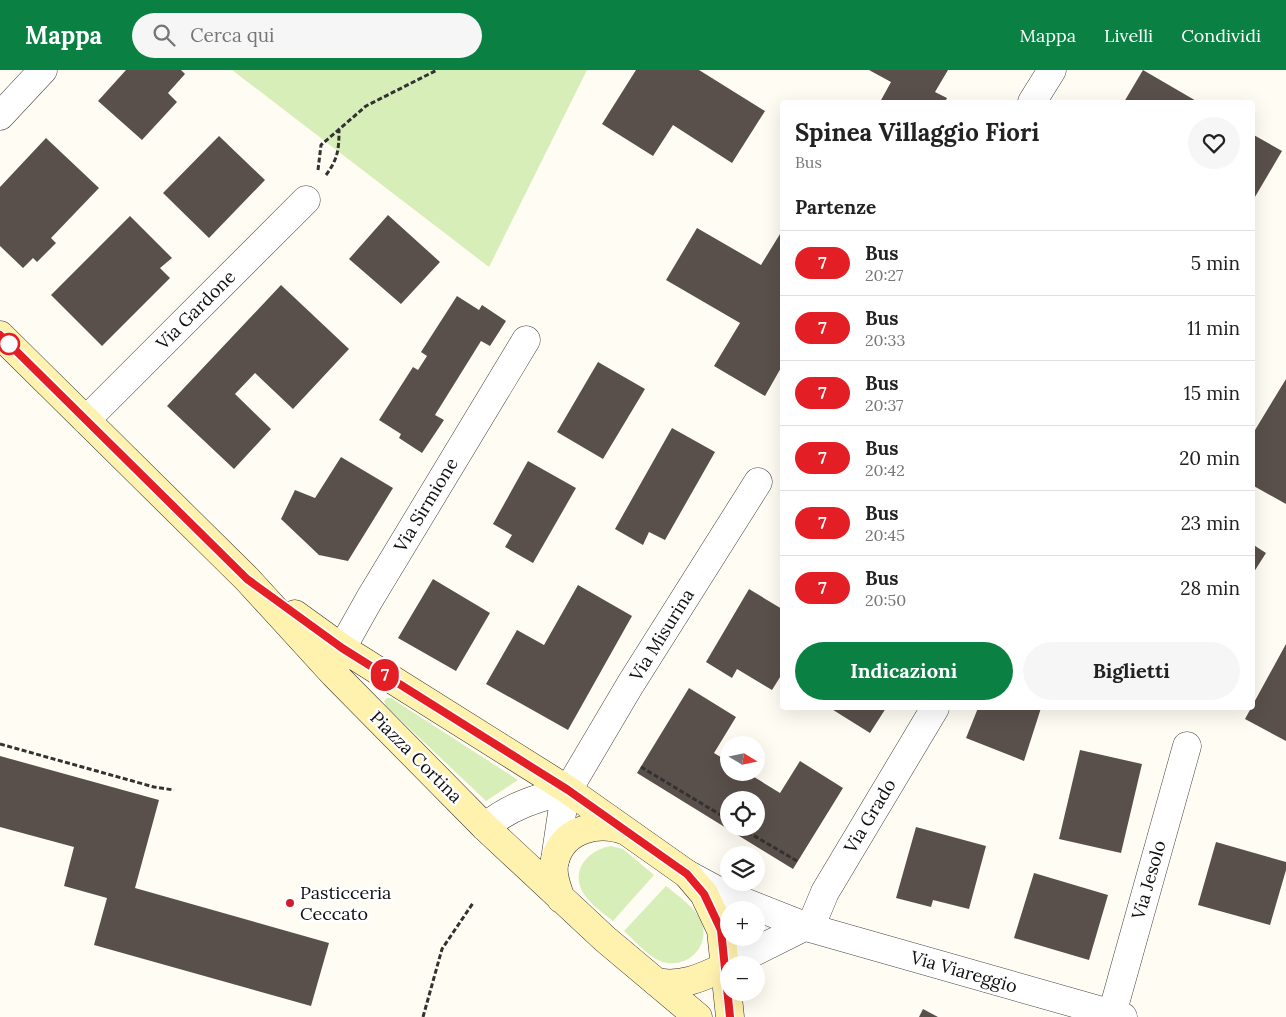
<!DOCTYPE html>
<html lang="it">
<head>
<meta charset="utf-8">
<style>
  body { margin:0; font-family:Lora,serif; background:#f6f6f6; color:#222; height:100vh; display:flex; flex-direction:column; font-size:19px; white-space:nowrap }
  * { box-sizing:border-box; margin:0 }
  p { font-size:16px; color:#767676 }
  .icon { flex:none; width:28px; height:28px; fill:none; stroke:currentColor; stroke-width:2; stroke-linecap:round; stroke-linejoin:round }
  .map { position:relative; flex:1; overflow:hidden }
  .sheet { position:absolute; left:780px; top:30px; width:475px; height:610px; display:flex; flex-direction:column; background:#fff; border-radius:5px; box-shadow:0 5px 20px #0002 }
  .sheet>* { flex:none }
  .badge { padding:0 10px; border-radius:16px; font-size:18px; line-height:32px }
  .needle { width:32px; rotate:100deg }
  .controls { position:absolute; left:720px; top:666px; display:grid; gap:10px }
  .controls a { display:grid; place-items:center; width:45px; height:45px; border-radius:50%; background:#fff; box-shadow:0 5px 20px #0002; font-size:25px }
  .map>.badge { position:absolute; translate:-50% -50%; box-shadow:0 0 0 2px #fff }
  h2 { padding:0 15px; font-size:19px; line-height:45px }
  .round { display:grid; place-items:center; flex:none; width:52px; height:52px; border-radius:26px; background:#f6f6f6 }
  .head { display:flex; align-items:center; justify-content:space-between; height:85px; padding:0 15px }
  h1 { font-size:24px; font-weight:800; line-height:38px }
  .button { display:flex; gap:10px; margin-top:auto; padding:10px 15px }
  .button a { flex:1; height:58px; border-radius:30px; background:#0b8043; color:#fff; font-size:20px; font-weight:800; line-height:58px; text-align:center }
  .button a+a { background:#f6f6f6; color:#222 }
  ul { padding:0; list-style:none }
  li { display:flex; align-items:center; gap:15px; height:65px; padding:0 15px; border-top:1px solid #e0e0e0 }
  li div { flex:1 }
  li b { display:block; font-size:19px }
  li em { font-style:normal }
  li .badge { min-width:55px; font-weight:700; text-align:center }
  header { display:flex; align-items:center; gap:30px; box-sizing:border-box; height:70px; padding:0 25px; background:#0b8043; color:#fff }
  header strong { font-size:24px }
  nav { display:flex; gap:28px; margin-inline-start:auto; font-size:18px }
  .search { width:350px; height:45px; background:#f6f6f6; display:flex; align-items:center; gap:12px; box-sizing:border-box; padding:0 18px; border-radius:28px; color:#767676; font-size:19px }
  .map>svg:first-child { display:block }
  .green { fill:#d8eeb8 }
  .building { fill:#5a504b; fill-rule:evenodd }
  .lines { fill:none; stroke-linecap:round; stroke-linejoin:round }
  .street-casing { stroke:#434343; stroke-width:29 }
  .secondary-casing { stroke:#323232; stroke-width:29 }
  .path { stroke:#323232; stroke-width:3; stroke-dasharray:5 2.5; stroke-linecap:butt }
  .street { stroke:#fff; stroke-width:28 }
  .secondary { stroke:#fff1ae; stroke-width:28 }
  .line-casing { stroke:#fff; stroke-width:11 }
  .line { stroke:#e31e24; stroke-width:8 }
  .stop-dot { fill:#fff; stroke:#e31e24; stroke-width:2.5 }
  .poi-dot { fill:#cd1b2f; stroke:#fff; stroke-width:2 }
  .labels { text-anchor:middle; stroke-width:5; stroke-linejoin:round; paint-order:stroke }
  .street-label { font-size:18px; fill:#101010; stroke:#fff }
  .poi-label { font-size:18px; fill:#101010; stroke:#fff; text-anchor:start }
</style>
</head>
<body>
<header>
<strong>Mappa</strong>
<div class="search"><svg class="icon" aria-label="search" viewBox="0 0 24 24"><circle cx="10" cy="10" r="6"/><path d="M15 15l6 6"/></svg>Cerca qui</div>
<nav><a>Mappa</a><a>Livelli</a><a>Condividi</a></nav>
</header>
<div class="map">
<svg width="1286" height="947" viewBox="0 0 1286 947">
  <rect width="100%" height="100%" fill="#fffcf3"/>
  <path class="green" d="M232,0H587L489,197Z
    M387,628H391L518,710L486,731L386,636L384,631Z
    M611,776L623,779L654,805L613,851C604,844 593,836 586,827C568,804 586,780 611,776Z
    M666,816C678,826 695,837 701,851C712,877 685,901 660,891C647,885 635,871 624,861Z"/>
  <path class="building" d="M126,0H181L185,4L168,23L177,32L142,70L98,31Z
    M636,0H699L765,41L732,93L673,55L653,86L602,54Z
    M869,0H948L935,22L947,28L945,32H880L891,12Z
    M1143,0L1198,32H1124Z
    M1252,64L1282,81L1252,132Z
    M219,66L265,110L209,168L163,123Z
    M46,68L99,118L51,168L56,173L37,192L33,188L23,198L0,176V117Z
    M388,145L440,192L401,234L349,189Z
    M130,146L172,188L160,198L170,208L102,276L51,225Z
    M697,158L761,195L780,164L782,165V296L765,326L714,296L740,253L666,210Z
    M281,215L349,279L293,339L255,303L235,324L271,359L234,399L167,336Z
    M457,226L479,240L482,235L506,251L490,276L481,271L435,345L444,350L422,383L399,368L401,364L379,350L413,297L418,300L427,286L421,282Z
    M598,292L645,319L603,389L557,362Z
    M1286,309V434L1252,415V365Z
    M672,358L715,382L665,470L649,462L643,475L615,459Z
    M341,387L393,418L348,491L319,485L281,449L295,420L315,428Z
    M528,391L576,418L533,493L505,477L512,465L493,454Z
    M1252,474L1266,483L1252,505Z
    M433,509L490,543L456,601L398,568Z
    M578,515L632,546L568,660L486,614L517,560L544,575Z
    M749,519L782,539V604L772,620L737,599L732,608L706,592Z
    M1286,574V671L1245,649Z
    M689,618L736,647L714,683L729,692V702H746L780,723L800,691L843,718L793,799L637,703ZM729,730H756V758H729Z
    M830,638H886L870,663Z
    M978,638H1041L1024,691L966,668Z
    M1080,680L1142,694L1121,783L1059,769Z
    M0,686L159,730L135,818L329,873L311,936L94,875L107,828L64,816L74,777L0,757Z
    M916,757L986,776L969,839L933,830L931,837L896,828Z
    M1216,772L1286,792V800L1270,855L1198,835Z
    M1034,803L1108,825L1089,890L1014,868Z
    M923,939L938,947H919Z"/>
  <g class="lines">
    <defs>
      <path id="street" d="M1032,32L1052,0
        M0,46L43,0
        M86,350L306,130
        M334,601L342,578L369,530L526,270
        M485,757C510,736 537,728 568,720
        M555,790L562,743L568,720L630,615L758,412
        M687,804L724,824L810,858L1123,947
        M810,858L825,822L935,638
        M724,897L806,856
        M1112,944L1187,676"/>
      <path id="secondary" d="M0,265L247,509L334,604L485,757L605,869L698,947
        M295,544L342,578L568,720L687,804L704,824L721,860L730,947
        M561,829C557,817 551,803 555,790C564,758 599,751 626,761
        M656,912C681,917 701,908 724,897"/>
    </defs>
    <use href="#street" class="street-casing"/>
    <use href="#secondary" class="secondary-casing"/>
    <path class="path" d="M318,100L321,75L366,36L437,0
      M326,105C338,89 339,79 339,60
      M0,674L154,717L174,720
      M641,697L729,750
      M741,758L797,791
      M423,947L442,879L473,833"/>
    <use href="#street" class="street"/>
    <use href="#secondary" class="secondary"/>
  </g>
  <g class="lines">
    <defs>
      <path id="line" d="M0,265L247,509L342,578L568,720L687,804L704,824L721,860L730,947"/>
    </defs>
    <use href="#line" class="line-casing"/>
    <use href="#line" class="line"/>
  </g>
  <circle class="stop-dot" cx="9" cy="274" r="10"/>
  <circle class="poi-dot" cx="290" cy="833" r="5"/>
  <g class="labels">
    <g class="street-label">
      <text transform="translate(196 240) rotate(-45)" y="6">Via Gardone</text>
      <text transform="translate(426 435) rotate(-59)" y="6">Via Sirmione</text>
      <text transform="translate(662 565) rotate(-58)" y="6">Via Misurina</text>
      <text transform="translate(416 687) rotate(45)" y="6">Piazza Cortina</text>
      <text transform="translate(870 746) rotate(-59)" y="6">Via Grado</text>
      <text transform="translate(1149 810) rotate(-74)" y="6">Via Jesolo</text>
      <text transform="translate(964 902) rotate(16)" y="6">Via Viareggio</text>
    </g>
    <g class="poi-label">
      <text x="300" y="829">Pasticceria<tspan x="300" dy="21">Ceccato</tspan></text>
    </g>
  </g>
</svg>
<div class="controls">
<a><svg class="needle" viewBox="-14 -14 28 28"><path d="M0-13l5 13h-10z" fill="#e53935"/><path d="M0 13l5-13h-10z" fill="#767676"/></svg></a>
<a><svg class="icon" aria-label="locate" viewBox="0 0 24 24"><circle cx="12" cy="12" r="6"/><path d="M12 2v4M12 18v4M2 12h4M18 12h4"/></svg></a>
<a><svg class="icon" aria-label="layers" viewBox="0 0 24 24"><path d="M12 4l9 5-9 5-9-5zM3 14l9 5 9-5"/></svg></a>
<a>+</a>
<a>−</a>
</div>
<b class="badge" style="left:385px;top:605px;background:#e31e24;color:#fff">7</b>
<section class="sheet">
<div class="head"><div><h1>Spinea Villaggio Fiori</h1><p>Bus</p></div><a class="round"><svg class="icon" aria-label="heart" viewBox="0 0 24 24"><path d="M12 20l-8-8c-3-5 5-10 8-4 3-6 11-1 8 4z"/></svg></a></div>
<h2>Partenze</h2>
<ul>
<li><span class="badge" style="background:#e31e24;color:#fff">7</span><div><b>Bus</b><p>20:27</p></div><em>5 min</em></li>
<li><span class="badge" style="background:#e31e24;color:#fff">7</span><div><b>Bus</b><p>20:33</p></div><em>11 min</em></li>
<li><span class="badge" style="background:#e31e24;color:#fff">7</span><div><b>Bus</b><p>20:37</p></div><em>15 min</em></li>
<li><span class="badge" style="background:#e31e24;color:#fff">7</span><div><b>Bus</b><p>20:42</p></div><em>20 min</em></li>
<li><span class="badge" style="background:#e31e24;color:#fff">7</span><div><b>Bus</b><p>20:45</p></div><em>23 min</em></li>
<li><span class="badge" style="background:#e31e24;color:#fff">7</span><div><b>Bus</b><p>20:50</p></div><em>28 min</em></li>
</ul>
<div class="button"><a>Indicazioni</a><a>Biglietti</a></div>
</section>
</div>
</body>
</html>
